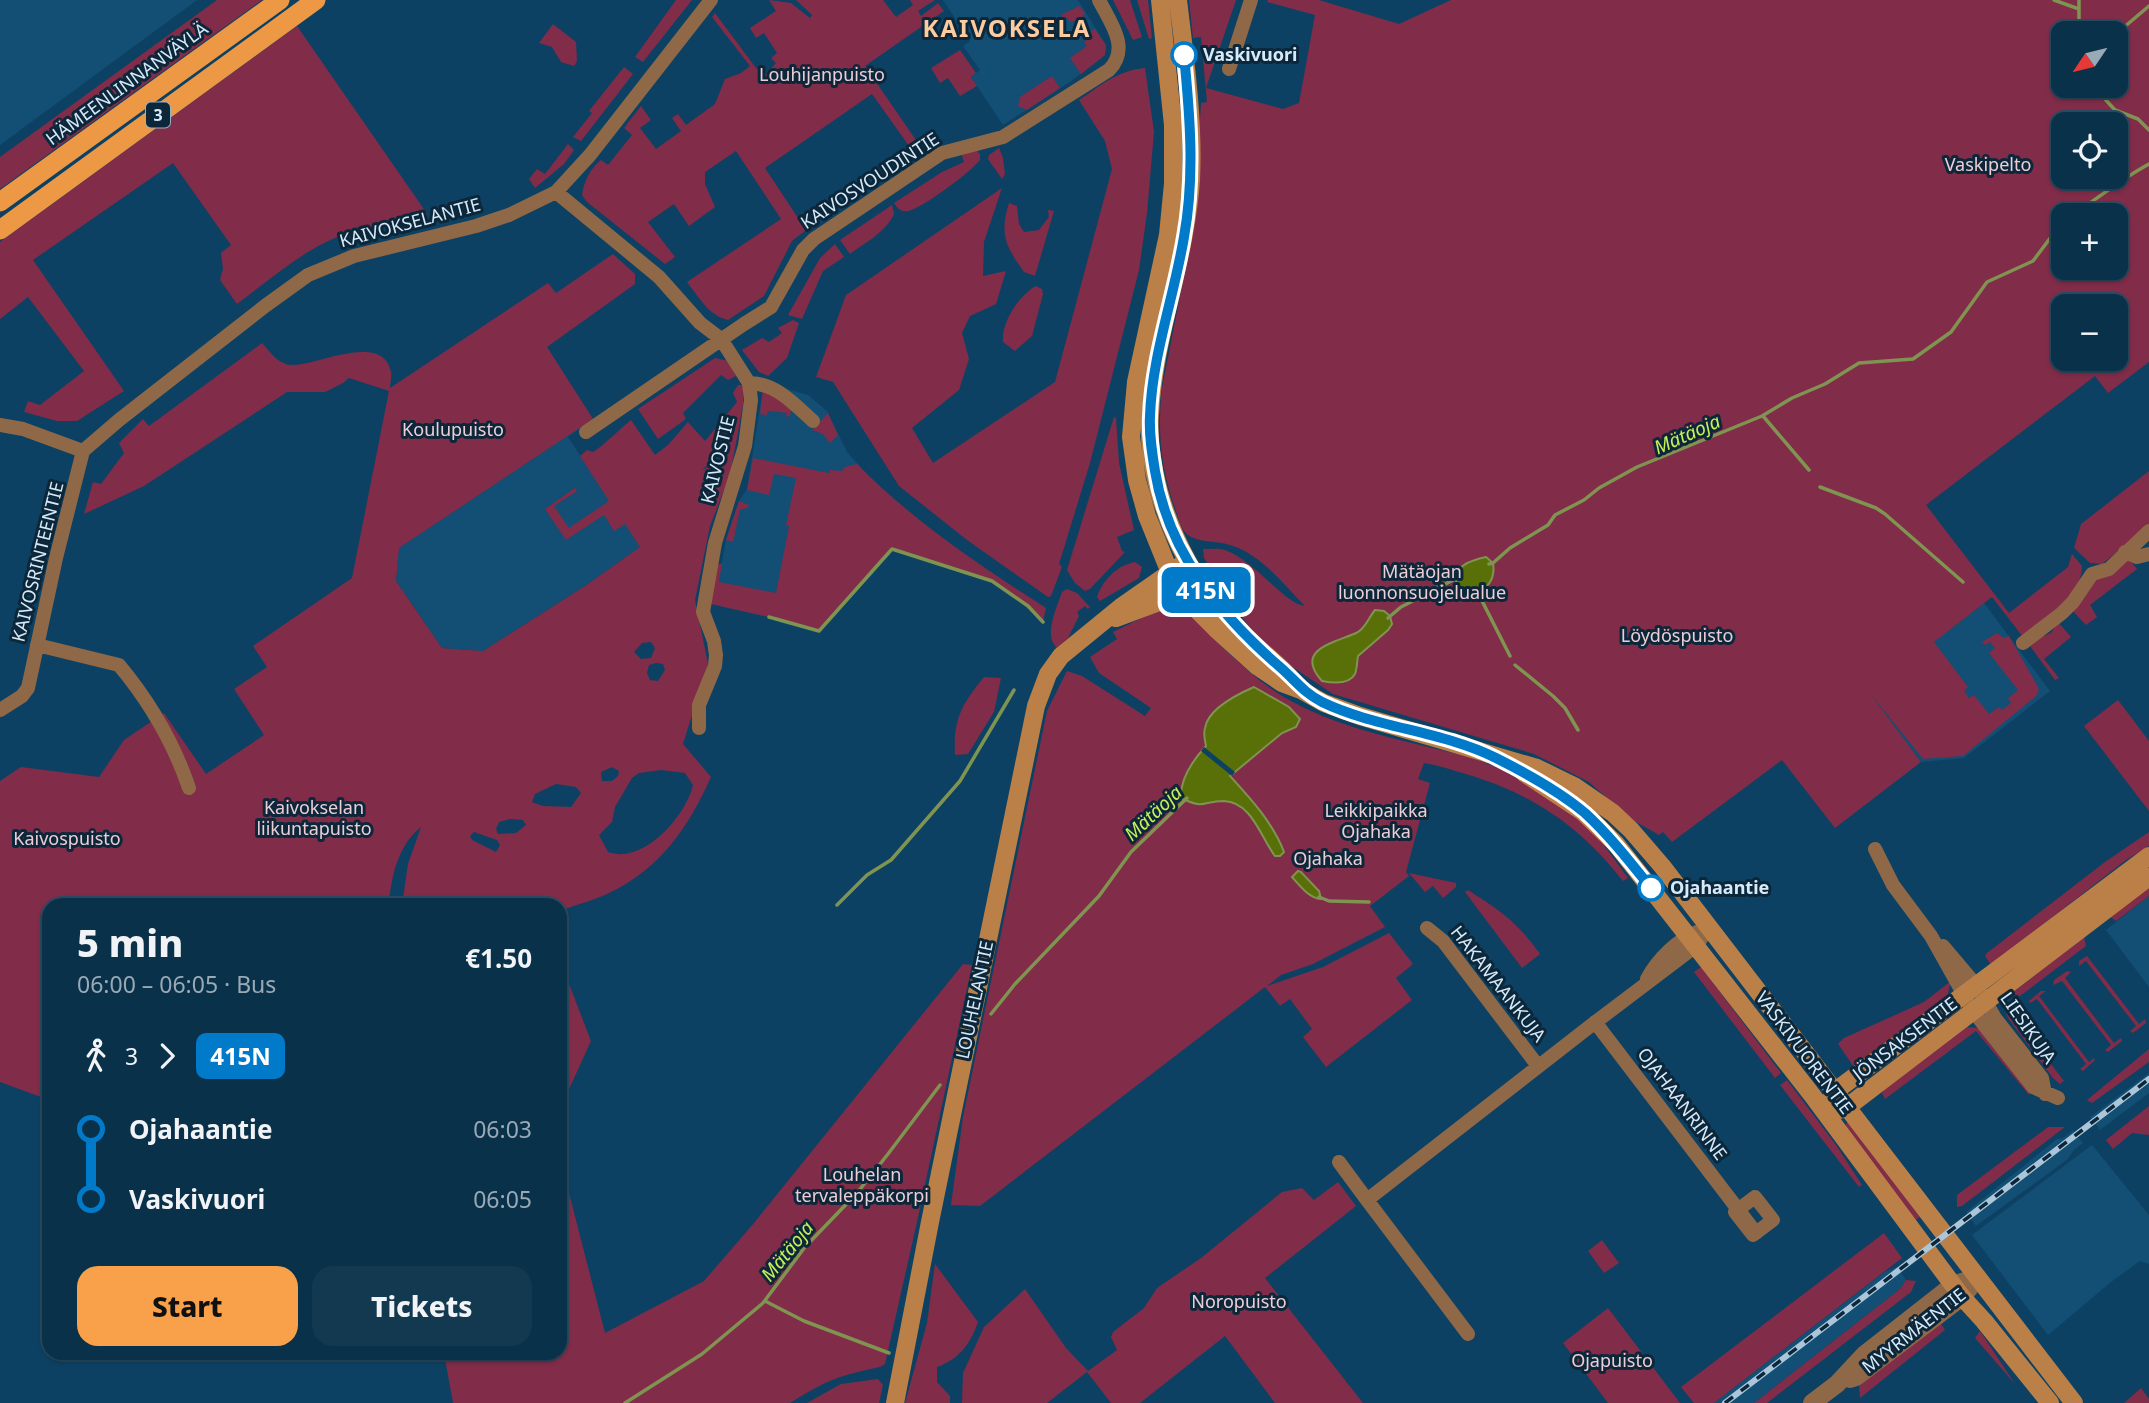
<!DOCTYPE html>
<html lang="en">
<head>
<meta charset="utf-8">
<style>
  body { margin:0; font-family:"Noto Sans",sans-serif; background:#133951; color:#f1f3f6; height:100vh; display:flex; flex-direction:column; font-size:26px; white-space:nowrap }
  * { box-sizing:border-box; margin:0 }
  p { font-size:23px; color:#99a9b5 }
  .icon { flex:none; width:38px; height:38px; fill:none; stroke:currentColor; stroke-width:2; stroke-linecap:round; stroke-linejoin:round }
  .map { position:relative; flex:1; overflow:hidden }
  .details { position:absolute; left:42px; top:898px; width:525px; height:462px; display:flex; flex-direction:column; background:#0a314a; border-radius:21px; box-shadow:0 2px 5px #0004,0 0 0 2px #2a4c62 }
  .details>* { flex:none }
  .badge { padding:0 14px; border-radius:10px; font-size:24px; line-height:46px }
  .needle { width:46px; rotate:235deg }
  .buttons { position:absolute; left:2051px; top:21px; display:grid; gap:14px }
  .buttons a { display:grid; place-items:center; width:77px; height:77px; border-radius:14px; background:#0a314a; box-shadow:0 2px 5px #0004,0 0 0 2px #2a4c62; font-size:35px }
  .map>.badge { position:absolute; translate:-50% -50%; box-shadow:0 0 0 4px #fff }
  .legs { display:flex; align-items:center; gap:10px; height:77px; padding:0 35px; font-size:23px }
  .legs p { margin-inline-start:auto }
  .headline { display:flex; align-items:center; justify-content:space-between; height:119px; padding:0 35px }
  h1 { font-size:38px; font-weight:800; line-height:52px }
  .button { display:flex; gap:14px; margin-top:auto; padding:14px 35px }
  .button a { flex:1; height:80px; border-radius:21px; background:#f8a14a; color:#111; font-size:28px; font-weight:800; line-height:80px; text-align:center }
  .button a+a { background:#133951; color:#f1f3f6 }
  ul { padding:0 35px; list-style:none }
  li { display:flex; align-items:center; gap:24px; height:70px; font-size:26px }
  li i { display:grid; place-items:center; width:10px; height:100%; margin:0 9px; background:currentColor }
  li i::after { content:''; width:18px; height:18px; margin:-9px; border:5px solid; border-radius:50%; background:#0a314a }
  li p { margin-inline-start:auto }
  li:first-child i { background:linear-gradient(#0000 50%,currentColor 0) }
  li:last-child i { background:linear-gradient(currentColor 50%,#0000 0) }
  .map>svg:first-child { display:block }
  .built { fill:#134e74 }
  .green { fill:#812c49; fill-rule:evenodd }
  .water { fill:#596f07; stroke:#7f9450; stroke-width:2 }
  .pier { fill:#0d4163 }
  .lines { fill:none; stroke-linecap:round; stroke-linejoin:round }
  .stream { stroke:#7f9450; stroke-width:3.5 }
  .minor { stroke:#8f6947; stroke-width:14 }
  .tertiary { stroke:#8f6947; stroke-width:18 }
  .secondary { stroke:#bb8048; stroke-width:18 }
  .trunk { stroke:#ec9844; stroke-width:19 }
  .rail-casing { stroke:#acc6d9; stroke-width:6 }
  .rail { stroke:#0c273a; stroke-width:3.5; stroke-dasharray:10; stroke-linecap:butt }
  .line-1-casing { stroke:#fff; stroke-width:16 }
  .line-1 { stroke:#007ac9; stroke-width:10 }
  .stop-1-dot { fill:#fff; stroke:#007ac9; stroke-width:3.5 }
  .labels { text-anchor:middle; stroke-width:6; stroke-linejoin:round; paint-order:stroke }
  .shield { fill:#0c273a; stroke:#9ab0c0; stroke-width:2 }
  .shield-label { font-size:16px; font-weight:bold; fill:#d7eaf9 }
  .stop-label { font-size:18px; font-weight:bold; fill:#d7eaf9; stroke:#0c273a; text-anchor:start }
  .park-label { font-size:18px; fill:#edced5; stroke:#0c273a }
  .street-label { font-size:18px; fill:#d7eaf9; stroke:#0c273a }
  .water-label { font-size:19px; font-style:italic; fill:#c8f059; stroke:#0c273a }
  .district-label { font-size:24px; font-weight:bold; letter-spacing:2px; fill:#fccb9f; stroke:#0c273a }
</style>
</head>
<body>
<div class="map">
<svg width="2149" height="1403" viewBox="0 0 2149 1403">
  <rect width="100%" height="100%" fill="#0d4163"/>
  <path class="built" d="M0,0H197L0,145Z
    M943,0H1078L1106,45L1105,55L1070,82L1003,125L971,77L980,70L963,46L970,41Z
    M547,347L593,419L568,437L641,547L585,586L483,651L442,648L396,581L399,548Z
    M763,389H787L808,395L827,411L847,452L864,471L791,622L711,604L717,588L726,540L739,501L747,489Z
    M1984,603L2050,691L1964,758L1921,762L1868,692Z
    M2149,896V987L2106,930Z
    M2149,1073V1093L2100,1130L2090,1117Z
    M2073,1130L2083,1143L2073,1151L2068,1159L1976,1226L1966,1212L2057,1139L2063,1138Z
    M2092,1145L2149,1215V1264L2140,1261L2111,1282L2048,1335L1972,1235Z
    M1897,1267L1906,1280L1900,1289L1754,1403H1714L1886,1271Z"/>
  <path class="green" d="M217,0H262L0,189V157Z
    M676,0H692L643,62L635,57Z
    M769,0L791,3L810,18L812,15L796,0H883L896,17L913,5L910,0H935L918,11L921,16L938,3L944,11L865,66L920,146L914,153L872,94L765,168L806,230L792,241L764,296L728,320C709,316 698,296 687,282L781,219L736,151L705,172V184L715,207L689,226L674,204L648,222L675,257L665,264L587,202L582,195C584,181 590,169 601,160L608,165L632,135L624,128L641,106L651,120L640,128L656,149L681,131L672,118L678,114L686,125L715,104L725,79L741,73L750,66L712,17L715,13L756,68L766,74L776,63L771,58L777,53L764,33L756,38L750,28L776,11Z
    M1113,0H1130L1142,37L1133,40Z
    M1137,0H1148L1152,38L1149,39Z
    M1189,0H1236L1206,88L1283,109L1299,103L1315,15L1267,2L1268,0H1319L1399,24L1451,0H2149V362L2108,393L2095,376L1926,505L2009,613L2068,567L2072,554L2082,566C2081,600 2047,618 2023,637L1992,597L1934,642L1968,687L1964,691L1969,698L1974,695L1989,714L1999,707L2002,710L2011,703L2008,698L2018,690L1989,653L1995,648L1990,642L1985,645L1982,642L1997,633L2004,638L2009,636L2037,685L2039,690L2036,696L1963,756L1923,759L1869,692L1921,762L1835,828L1782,760L1672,842L1663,832L1659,835L1629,818L1589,782L1534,754L1333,694L1282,660L1261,640L1240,615L1204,558L1203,549C1210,549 1219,548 1225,550C1254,560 1286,605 1305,606C1283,584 1261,554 1230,545C1216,540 1194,544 1184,531C1180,526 1178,517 1176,511C1161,470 1157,432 1162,388L1193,230L1201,103L1207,102L1201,37L1193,38ZM2063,33H2116V86H2063ZM2063,124H2116V177H2063ZM2063,215H2116V268H2063ZM2063,306H2116V359H2063Z
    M1079,6L1085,13L1081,19L1070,22L1067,17L1064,19L1061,15Z
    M553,24L576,42L577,61L574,66L561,62L552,47L539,43Z
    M297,26L428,215C402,222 374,225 348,233C306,247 272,278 237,304L220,280L223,269L221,253L231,245L173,163L33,260L124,391L77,421H57L24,412L28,401L40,405L84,371L28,297L0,319V242Z
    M1095,29L1106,45L1105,55L1081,74L1070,58L1087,46L1084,42L1088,39L1085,34Z
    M960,50L976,73L971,77L977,86L960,96L948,78L940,83L931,68Z
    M624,67L633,74L581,141L573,137L592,113L589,111Z
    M1145,68L1154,132L1147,213L1139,270L1090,463L1059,564L1062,567L1051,596L1048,597L967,540L899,486L833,382L816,377L846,295L1002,188L984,242L983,276L1006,271L996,304L970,316L962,333L969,359L959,390L912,428L933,463L1055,382L1112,169L1105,141L1079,100C1102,85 1116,71 1145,68Z
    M1052,76L1060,88L1027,110L1018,106L1020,97Z
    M568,144L574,150L564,164L535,188L529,179L537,169L545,174Z
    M999,148L1003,158L1005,174L1002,179L988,159L989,155Z
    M977,151L980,154V160C971,172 921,209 908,211C901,212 898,209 894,203L942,172L964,162L961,153Z
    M1009,203L1017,206L1019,224L1024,232L1039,230L1049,217L1048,210L1054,211L1035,276L1024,272C1006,247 999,234 1009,203Z
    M892,205L894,214C885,233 866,242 850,254L840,240Z
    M835,244L844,257L823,271L802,319L788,315L820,258Z
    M613,254L635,274V284L547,347L593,419L399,548L396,581L442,648L483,651L585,586L640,547L625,524L614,531L604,515L566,540L545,509L575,488L577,491L554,506L569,528L609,501L580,456L587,450L593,452C607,443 618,430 631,420L655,455L668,445L688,422L705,441L737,402L733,393L738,385H743V405L730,475L710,526L695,600L708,664L683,744L711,777C688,828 661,868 609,893C595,900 578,904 563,910L560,916V905H492L490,898H484L474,905H402L408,864L421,827C398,845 391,877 389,905H49V1100L0,1082V781L21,767L99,777L124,740L164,713L206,774L264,735L234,689L267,667L253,646L352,578L389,391L349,378L343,383L325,392H287L144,486L84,514L93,482L101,484L124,453L119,443L143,419L149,426L262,343C270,352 279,365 292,365C316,366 383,331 391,372C392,377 390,383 390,388L548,283L556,293ZM721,432L725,442L724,461L702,470L718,456L717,440ZM651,642L655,648L651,658L641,659L634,652L642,643ZM656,663L663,664L665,670L658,681L650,680L647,673L649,665ZM612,767L619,771L618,776L612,781H602L601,772ZM661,770L685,773L693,785C686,816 643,865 608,852L599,835L612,822L615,807L632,778L639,773ZM556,784L576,787L581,793L571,807L543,806L532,802L535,794ZM510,819L523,820L526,825L516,833L498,834L496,829L499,822ZM474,832L497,840L500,845L496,852L472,840L470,836Z
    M1036,286L1042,289L1043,294L1032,336L1015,351L1003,342C1001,323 1019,295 1036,286Z
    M793,320L799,323L787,358L768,376L759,372L742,350L762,338L769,342L782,333L778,328Z
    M715,358L728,361L736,376L728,380L721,375L683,413L686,419L658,439L638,409Z
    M763,389H767L791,410L790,416L786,417L787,413L768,411L767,415L760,414Z
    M828,413L838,435L830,443L823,434L812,430Z
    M1114,417L1116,418L1119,463L1134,530L1117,537L1122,551L1125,552L1090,589L1085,591L1075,583L1067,570Z
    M753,458L829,473L830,470L842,471L845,467L857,464C913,521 979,565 1046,608L1043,622L1028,606L992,581L892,549L819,631L791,622L711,604L715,566L722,563L719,582L776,593L789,526L786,525L796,478L774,474L769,495L747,490Z
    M2149,471V527L2102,564L2090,563L2074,548L2081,524Z
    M739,501L747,504L749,507L740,510L733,542L726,540Z
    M2129,559L2137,569L2090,605L2097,617L2086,625L2070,608L2090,582Z
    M1135,562L1142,567L1139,578L1100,601L1097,597C1103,580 1117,565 1135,562Z
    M1067,589L1077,593L1090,607L1088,609L1085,606L1077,612L1079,616L1068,638L1057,648C1043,636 1057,607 1062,592Z
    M1174,606L1182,607C1217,639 1248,678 1291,701C1346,731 1408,741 1469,757C1513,770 1572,808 1602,843C1611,854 1619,866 1628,878L1623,881C1580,826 1533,794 1466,774C1452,770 1438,765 1424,763L1418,779L1430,783L1406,872L1409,876L1370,906L1385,927L1313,964L1281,975L1267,986L1323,967L1389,933L1413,964L1396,978L1412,1000L1326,1067L1303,1037L1312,1029L1290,999L1280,1006L1265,987L980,1206L951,1205L963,1117L1047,711L1067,671L1082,676L1145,716L1151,708L1099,673L1090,657L1117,639L1113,632L1150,614Z
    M2058,622L2071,637L2044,659L2059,678L2055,680L2030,646L2031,641L2051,633Z
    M984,677L1001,678L994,712L968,754L955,755C953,719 962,704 984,677Z
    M2118,700L2149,741V811L2084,726Z
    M2149,832V846L2126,860L1991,965L1985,956L1987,953L2105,862Z
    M1409,873L1456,883V887L1443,898L1433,886L1425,892Z
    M2149,886V896L2116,921L2109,916Z
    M1468,890C1502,912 1516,921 1540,954L1522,968L1465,892Z
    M2084,937L2086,946L2020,996L2012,993Z
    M2087,956L2139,1024L2145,1019L2146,1023L2133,1033L2130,1031L2136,1026L2086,961L2079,966V961Z
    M963,964L972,965L917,1222L885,1364L880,1367C840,1375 825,1381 790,1403H453L444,1353H560V1158L605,1333L704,1281L754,1223Z
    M1701,967L1781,1073L1775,1078L1694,972Z
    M2067,971L2071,972L2065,978L2114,1043L2121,1038L2122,1041L2108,1052L2105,1050L2111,1045L2062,981L2053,985L2054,980Z
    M560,976L569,984L591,1041L560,1109Z
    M1951,981L1947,998L1854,1067L1838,1044L1844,1038L1924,1002Z
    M2041,991H2046L2039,996L2089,1062L2094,1058L2095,1060L2083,1071L2080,1069L2086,1064L2037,999L2030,1003L2029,1001Z
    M2013,1011L2015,1017L2064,1081L2060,1084L2053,1078L2008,1018L2006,1013Z
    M1967,1027L1979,1028L2030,1093L2029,1095L1976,1031L1885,1099L1882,1093L1885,1089Z
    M2149,1049V1062L2092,1103L2087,1100Z
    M1787,1080L1836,1145L1862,1185L1859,1187L1780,1085Z
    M2149,1106V1135L2132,1133L2113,1149L2106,1140Z
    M1848,1122L1920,1217L1914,1221L1847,1133L1846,1124Z
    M2048,1127H2065L1962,1206L1957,1207V1195Z
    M1338,1182L1356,1206L1265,1278L1363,1403H1275L1225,1336L1140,1403H1111L1087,1372L1047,1403H962L963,1373L984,1327L1025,1289L1066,1348L1088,1371L1117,1350L1111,1337L1113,1332L1144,1308L1157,1288L1201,1258L1282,1192L1302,1188L1314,1200Z
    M1884,1233L1902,1258L1714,1403H1694L1681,1387Z
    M1602,1240L1619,1263L1604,1273L1588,1251Z
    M935,1264L978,1322C970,1345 959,1359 937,1367V1382L950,1396V1403H905L927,1323Z
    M1906,1280L1916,1281L1911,1292L1767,1403H1754L1900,1289Z
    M1608,1308L1680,1403H1608L1563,1343Z
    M1940,1322L1945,1330L1860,1398L1859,1386Z
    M1980,1331L2015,1384L1975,1338Z
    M878,1379L883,1385L879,1403H807L841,1384Z
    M2141,1388L2149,1399V1403H2124Z"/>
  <path class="water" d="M1486,557L1493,563C1496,582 1486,589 1470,597L1459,588L1455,579C1457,564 1473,560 1486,557Z
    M1375,610L1384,611L1390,616L1392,624L1388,630L1358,656C1357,662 1357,669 1355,674C1349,685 1332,683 1322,681C1292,648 1339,642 1358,632C1366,627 1369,617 1375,610Z
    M1254,687L1289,707L1300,719L1296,727L1282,733L1230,776C1251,799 1273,823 1284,852L1280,856H1275C1261,838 1252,802 1224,801C1202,801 1205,810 1181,798C1180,779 1194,759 1206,746C1205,740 1203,734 1205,728C1208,709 1238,694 1254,687Z
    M1298,871L1301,872L1319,891L1321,899C1309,898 1300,886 1292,877Z"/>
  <path class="pier" d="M1204,747L1235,772L1232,776L1201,751Z"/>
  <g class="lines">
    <path class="stream" d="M2054,0L2079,9
      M2079,22V0
      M2073,33L2074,30
      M2116,34L2149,6
      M2093,86L2115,110L2138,119L2149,130
      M2072,215C2099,198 2121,179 2149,164
      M1763,416L1809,470
      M1820,487L1876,508L1885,514L1963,582
      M1489,564L1493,563L1510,548L1548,525L1555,515L1584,500L1599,488L1637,467L1762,416L1792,398L1825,384L1859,363L1913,359L1951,332L1987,282L2033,261L2063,221
      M1476,589L1510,656
      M769,617L819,631L892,549L992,581L1028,606L1043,622
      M1388,618L1401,607L1457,578
      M1515,665L1553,696L1565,708L1578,730
      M1319,897L1329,901L1369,902
      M837,905L867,875L891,860L960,781L1014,690
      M991,1014L1015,984L1099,896L1131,852L1187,798
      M765,1301L804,1321L889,1353
      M625,1403L702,1354L763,1303L805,1247L857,1193L888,1154L940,1085"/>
    <path class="minor" d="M1229,69L1251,0
      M556,192L659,277L700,323L721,339L749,383L751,400L745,446L715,543L703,612L714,641L716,655L715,666L699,705V728
      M749,383C776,383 794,404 813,421
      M0,425L23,429L83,451
      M586,432L744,324L771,307L803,250L814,239L942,153L1003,137L1109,70C1131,48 1110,22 1099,0
      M83,451L119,420L265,306L308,275L354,256L476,226L509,215L556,192L590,155L711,0
      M2125,552L2137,557L2149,554
      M2023,643L2062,613L2073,602L2092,574L2109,569L2149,531
      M37,645L119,665C149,701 174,744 189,788
      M0,710L22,696L28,688L56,558L83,451
      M1875,849L1893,885L1931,936L1973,1011L2033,1087L2058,1098
      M1427,928L1443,941L1538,1066
      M1943,946L1976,985L1995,1018L2042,1078L2045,1094
      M1647,979C1657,960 1677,940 1697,932
      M1595,1022L1756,1233
      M1339,1162L1367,1200
      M1755,1197L1773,1220L1753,1235L1735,1212Z
      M1468,1334L1367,1200L1589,1027L1696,946L1709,927"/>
    <path class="tertiary" d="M1850,1379L1856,1377L1962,1297L1971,1286
      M1812,1403L1837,1384L1865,1354L1953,1285L1977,1277"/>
    <path class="secondary" d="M1160,0L1173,125V184L1168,235L1136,382L1131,437L1137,480L1147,516L1170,573L1190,603L1216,629L1257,666L1282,683L1301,690L1324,703L1360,716L1537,768L1574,786L1613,813L1631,830L1662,866L2074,1403
      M1178,0C1185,59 1194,120 1191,180C1186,259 1154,335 1150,415C1147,465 1164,518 1188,562C1203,589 1224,615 1246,637C1263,653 1282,667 1296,684
      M1116,618L1183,593L1191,588
      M1524,773L1583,812L1616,844L1812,1095L1962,1297L1984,1321L2050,1403
      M1829,1104L1834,1092L2149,856
      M1835,1111L1846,1108L2149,877
      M895,1403L930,1222L1036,706L1048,674L1061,656L1121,607L1187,561"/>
    <path class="trunk" d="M0,202L280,0
      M0,230L316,0"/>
    <defs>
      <path id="rail" d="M1725,1403L2149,1079"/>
    </defs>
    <use href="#rail" class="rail-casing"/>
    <use href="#rail" class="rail"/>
  </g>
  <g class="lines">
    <defs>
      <path id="line-1" d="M1184,55C1190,116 1195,177 1184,237C1174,297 1152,356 1150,416C1149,435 1152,453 1155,471C1168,552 1220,615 1280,667C1295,680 1304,693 1322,702C1376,728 1442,731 1496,758C1526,773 1559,791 1585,813C1610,836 1630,862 1651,888"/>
    </defs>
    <use href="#line-1" class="line-1-casing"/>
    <use href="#line-1" class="line-1"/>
  </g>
  <g class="stop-1-dot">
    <circle cx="1184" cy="55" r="12"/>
    <circle cx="1651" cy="888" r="12"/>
  </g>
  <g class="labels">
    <rect class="shield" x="146" y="102.5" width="24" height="25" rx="5"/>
    <g class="shield-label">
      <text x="158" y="121">3</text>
    </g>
    <g class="stop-label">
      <text x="1203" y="61">Vaskivuori</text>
      <text x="1670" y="894">Ojahaantie</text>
    </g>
    <g class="park-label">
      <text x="822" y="81">Louhijanpuisto</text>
      <text x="1988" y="171">Vaskipelto</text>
      <text x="453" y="436">Koulupuisto</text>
      <text x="1422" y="578">Mätäojan<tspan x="1422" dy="21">luonnonsuojelualue</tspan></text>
      <text x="1677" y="642">Löydöspuisto</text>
      <text x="314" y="814">Kaivokselan<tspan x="314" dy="21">liikuntapuisto</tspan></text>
      <text x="1376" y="817">Leikkipaikka<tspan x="1376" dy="21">Ojahaka</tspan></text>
      <text x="67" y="845">Kaivospuisto</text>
      <text x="1328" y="865">Ojahaka</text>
      <text x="862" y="1181">Louhelan<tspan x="862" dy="21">tervaleppäkorpi</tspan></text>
      <text x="1239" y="1308">Noropuisto</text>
      <text x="1612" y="1367">Ojapuisto</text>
    </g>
    <g class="street-label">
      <text transform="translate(127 84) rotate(-36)" y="6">HÄMEENLINNANVÄYLÄ</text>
      <text transform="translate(870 181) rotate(-33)" y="6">KAIVOSVOUDINTIE</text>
      <text transform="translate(410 223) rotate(-15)" y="6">KAIVOKSELANTIE</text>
      <text transform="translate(718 460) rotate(-76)" y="6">KAIVOSTIE</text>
      <text transform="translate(38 562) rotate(-76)" y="6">KAIVOSRINTEENTIE</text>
      <text transform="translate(1498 984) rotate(52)" y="6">HAKAMAANKUJA</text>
      <text transform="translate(975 1000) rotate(-78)" y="6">LOUHELANTIE</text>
      <text transform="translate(2028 1028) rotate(55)" y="6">LIESIKUJA</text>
      <text transform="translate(1905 1039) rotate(-37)" y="6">JÖNSAKSENTIE</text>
      <text transform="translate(1804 1053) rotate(53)" y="6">VASKIVUORENTIE</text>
      <text transform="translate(1682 1104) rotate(53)" y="6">OJAHAANRINNE</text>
      <text transform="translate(1914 1331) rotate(-38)" y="6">MYYRMÄENTIE</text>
    </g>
    <g class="water-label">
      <text transform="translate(1687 434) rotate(-24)" y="7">Mätäoja</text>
      <text transform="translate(1153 813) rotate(-43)" y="7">Mätäoja</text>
      <text transform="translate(787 1251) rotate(-51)" y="7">Mätäoja</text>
    </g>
    <g class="district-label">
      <text x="1007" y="37">KAIVOKSELA</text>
    </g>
  </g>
</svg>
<div class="buttons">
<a><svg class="needle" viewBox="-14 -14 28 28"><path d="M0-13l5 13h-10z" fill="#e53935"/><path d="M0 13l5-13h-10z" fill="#99a9b5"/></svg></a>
<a><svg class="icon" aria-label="locate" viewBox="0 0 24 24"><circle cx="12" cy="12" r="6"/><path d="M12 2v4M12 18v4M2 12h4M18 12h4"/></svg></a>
<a>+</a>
<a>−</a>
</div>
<b class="badge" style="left:1206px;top:590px;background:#007ac9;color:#fff">415N</b>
<section class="details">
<div class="headline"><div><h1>5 min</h1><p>06:00 – 06:05 · Bus</p></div><b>€1.50</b></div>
<div class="legs"><svg class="icon" aria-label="walk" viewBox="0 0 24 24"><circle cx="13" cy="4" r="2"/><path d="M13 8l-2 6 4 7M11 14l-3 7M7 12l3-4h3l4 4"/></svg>3<svg class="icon" aria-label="forward" viewBox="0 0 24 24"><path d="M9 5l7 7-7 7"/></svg><b class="badge" style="background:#007ac9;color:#fff">415N</b></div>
<ul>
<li><i style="color:#007ac9"></i><b>Ojahaantie</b><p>06:03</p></li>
<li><i style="color:#007ac9"></i><b>Vaskivuori</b><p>06:05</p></li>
</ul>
<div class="button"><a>Start</a><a>Tickets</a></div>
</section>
</div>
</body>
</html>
